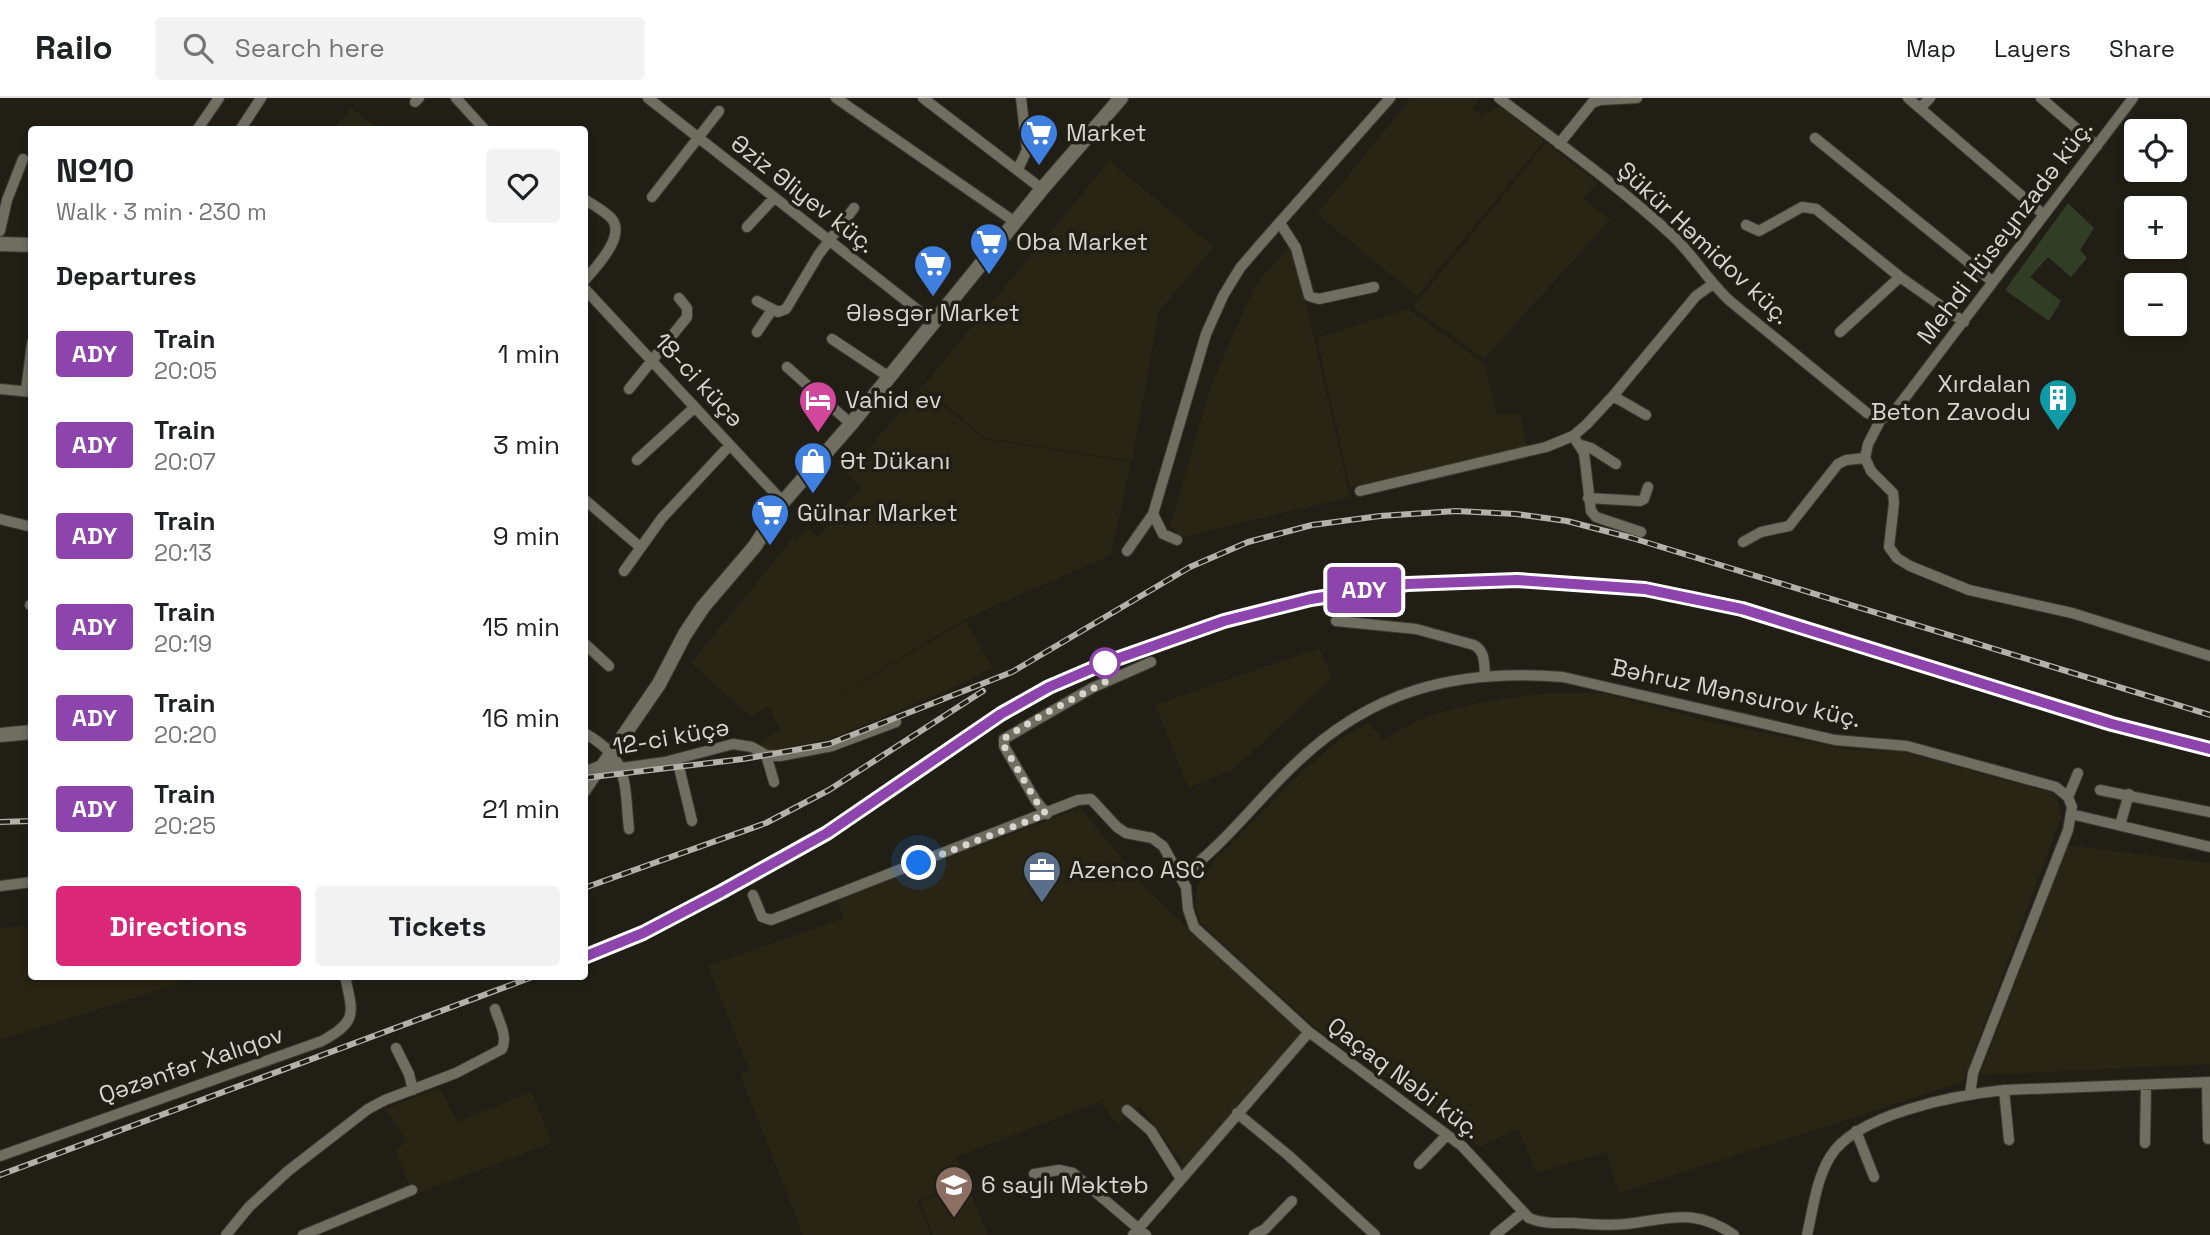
<!DOCTYPE html>
<html lang="en">
<head>
<meta charset="utf-8">
<style>
  body { margin:0; font-family:"Space Grotesk",sans-serif; background:#f2f2f2; color:#202124; height:100vh; display:flex; flex-direction:column; font-size:26px; white-space:nowrap }
  * { box-sizing:border-box; margin:0 }
  p { font-size:23px; color:#757577 }
  .icon { flex:none; width:38px; height:38px; fill:none; stroke:currentColor; stroke-width:2; stroke-linecap:round; stroke-linejoin:round }
  .map { position:relative; flex:1; overflow:hidden }
  .side { position:absolute; left:28px; top:28px; width:560px; height:854px; display:flex; flex-direction:column; background:#fff; border-radius:7px; box-shadow:0 4px 10px #0003 }
  .side>* { flex:none }
  .badge { padding:0 14px; border-radius:5px; font-size:24px; line-height:46px }
  .fabs { position:absolute; left:2124px; top:21px; display:grid; gap:14px }
  .fabs a { display:grid; place-items:center; width:63px; height:63px; border-radius:7px; background:#fff; box-shadow:0 4px 10px #0003; font-size:35px }
  .you { position:absolute; width:35px; height:35px; margin:-18px; border:5px solid #fff; border-radius:50%; background:#1a73e8; box-shadow:0 0 0 10px #1a73e833 }
  .map>.badge { position:absolute; translate:-50% -50%; box-shadow:0 0 0 4px #fff }
  h2 { padding:0 28px; font-size:26px; line-height:63px }
  .round { display:grid; place-items:center; flex:none; width:74px; height:74px; border-radius:7px; background:#f2f2f2 }
  .head { display:flex; align-items:center; justify-content:space-between; height:119px; padding:0 28px }
  h1 { font-size:33px; font-weight:800; line-height:52px }
  .primary-button { display:flex; gap:14px; margin-top:auto; padding:14px 28px }
  .primary-button a { flex:1; height:80px; border-radius:7px; background:#db2777; color:#fff; font-size:28px; font-weight:800; line-height:80px; text-align:center }
  .primary-button a+a { background:#f2f2f2; color:#202124 }
  ul { padding:0; list-style:none }
  li { display:flex; align-items:center; gap:21px; height:91px; padding:0 28px }
  li div { flex:1 }
  li b { display:block; font-size:26px }
  li em { font-style:normal }
  li .badge { min-width:77px; font-weight:700; text-align:center }
  header { display:flex; align-items:center; gap:42px; box-sizing:border-box; height:98px; padding:0 35px; background:#fff; border-bottom:2px solid #e0e0e0 }
  header strong { font-size:33px }
  nav { display:flex; gap:38px; margin-inline-start:auto; font-size:24px }
  .search { width:490px; height:63px; background:#f2f2f2; display:flex; align-items:center; gap:18px; box-sizing:border-box; padding:0 24px; border-radius:7px; color:#757577; font-size:26px }
  .map>svg:first-child { display:block }
  .built { fill:#282514 }
  .green { fill:#323d26 }
  .lines { fill:none; stroke-linecap:round; stroke-linejoin:round }
  .minor-casing { stroke:#3c3a33; stroke-width:12 }
  .tertiary-casing { stroke:#3c3a33; stroke-width:16 }
  .minor { stroke:#706d61; stroke-width:10 }
  .tertiary { stroke:#706d61; stroke-width:14 }
  .rail-casing { stroke:#b3b1a9; stroke-width:6 }
  .rail { stroke:#211f15; stroke-width:3.5; stroke-dasharray:10; stroke-linecap:butt }
  .line-casing { stroke:#fff; stroke-width:16 }
  .line { stroke:#8e44ad; stroke-width:10 }
  .walk { stroke:#d7d5ce; stroke-width:7; stroke-dasharray:0 12.6 }
  .stop-dot { fill:#fff; stroke:#8e44ad; stroke-width:3.5 }
  .labels { text-anchor:middle; stroke-width:7; stroke-linejoin:round; paint-order:stroke }
  .poi-label { font-size:24px; fill:#d7d5ce; stroke:#211f15; text-anchor:start }
  .street-label { font-size:24px; fill:#d7d5ce; stroke:#211f15 }
</style>
</head>
<body>
<header>
<strong>Railo</strong>
<div class="search"><svg class="icon" aria-label="search" viewBox="0 0 24 24"><circle cx="10" cy="10" r="6"/><path d="M15 15l6 6"/></svg>Search here</div>
<nav><a>Map</a><a>Layers</a><a>Share</a></nav>
</header>
<div class="map">
<svg width="2210" height="1137" viewBox="0 0 2210 1137">
  <rect width="100%" height="100%" fill="#211f15"/>
  <path class="built" d="M1411,0H1479L1472,10L1482,18L1500,7L1544,43L1417,198L1317,116Z
    M351,10L379,31H334Z
    M1546,45L1598,85L1584,100L1610,122L1484,261L1413,209Z
    M1109,63L1214,149L1159,213L1132,363L985,340L923,288Z
    M1290,148L1293,149L1350,399L1182,439L1170,429L1211,287L1255,187Z
    M1408,211L1485,266L1497,317L1520,316L1527,348L1350,389L1317,240Z
    M921,289L984,341L1131,364L1111,457L965,521L781,632L768,608L751,619L691,565L794,439L797,442L807,430L819,439L861,389L847,376Z
    M966,523L993,570L961,586L830,641L765,654L760,644Z
    M1319,550L1332,580L1234,671L1188,690L1155,607Z
    M1548,595H1604L1719,626L1850,652L1900,653L2056,696L2061,719L1963,984L1619,1095L1606,1054L1536,1075L1518,1031L1479,1049L1310,925L1200,824L1195,809L1197,787L1214,763L1302,674L1340,641L1368,625L1383,641L1429,617L1482,604Z
    M1081,710L1147,792L1301,934L1185,1068L1140,1008L1117,1026L1100,1004L956,1059L966,1084L918,1103L930,1137H803L740,977L749,973L708,868L844,820L837,802Z
    M2068,747L2210,765V966L1980,977Z
    M31,828L32,878L200,879L0,942V830Z
    M440,990L457,1024L532,994L552,1045L413,1097L395,1052L407,1044L385,1011Z
    M967,1086L988,1137H933L921,1104Z"/>
  <path class="green" d="M2068,105L2094,130L2080,152L2087,160L2071,179L2048,159L2030,179L2061,203L2049,223L2005,192Z"/>
  <g class="lines">
    <defs>
      <path id="minor" d="M456,0L485,32
        M648,0L933,224
        M836,0L1015,124
        M923,0L1042,91
        M1499,0C1557,44 1619,88 1673,138C1694,158 1708,183 1730,203L1867,315L1881,321
        M1908,0L2044,117
        M2041,0L2097,48
        M415,4L419,0
        M1920,10L1930,0
        M197,32L219,0
        M240,32L261,0
        M1815,40L1993,184
        M1559,46L1592,5L1600,2L1637,0
        M1018,71L1027,52L1021,0
        M652,99L719,13
        M584,101C593,107 605,113 612,121C626,139 595,170 584,183
        M1280,125L1296,150L1309,198L1319,201L1374,189
        M1746,127L1759,133L1802,109L1816,111L1900,179L1964,224
        M747,129L774,100
        M0,133L7,102L23,61
        M584,190L783,404
        M757,203L778,214L786,211L819,156L854,110
        M757,234L772,212
        M1840,234L1900,179
        M832,241L889,279
        M787,269L851,326
        M0,291L32,294
        M629,291L687,219V210L679,200
        M26,293L32,245
        M1613,298L1646,317
        M1881,321L1868,346L1865,360L1871,373L1893,395L1894,405L1889,449L1897,460L1910,468L1969,492L2072,515L2210,558
        M1881,321L1894,314L2133,0
        M1573,338L1584,355L1591,413L1596,419L1641,434
        M1581,347L1591,350L1616,366
        M637,362L695,309
        M1360,393L1546,349L1573,338L1586,327L1613,298L1696,198L1713,186
        M1588,400L1640,403L1644,401L1648,389
        M584,401L640,449
        M0,421L32,429
        M1177,442L1163,436L1153,416L1206,236L1223,198L1240,170L1265,141L1390,0
        M1743,444L1761,434L1789,428L1838,366L1846,362L1865,360
        M1127,453L1153,416
        M624,473L662,420L730,347
        M30,507H32
        M1336,523L1416,531L1474,547C1486,554 1484,566 1485,579
        M584,545L609,568
        M584,635C630,660 624,685 629,731
        M766,657L774,684
        M677,661L692,723
        M2100,692L2210,714
        M584,695L599,673L665,664L733,646L752,649L766,657L780,658L832,648L896,624
        M2068,699L2078,675
        M1047,716L1036,703L1004,648V641L1092,590L1151,564
        M2071,716L2210,749
        M2120,727L2129,696
        M1182,778C1225,745 1254,706 1292,669C1370,592 1456,570 1563,579L1835,642L1907,648L2056,689L2068,699L2072,709L2068,732L1973,975L1970,996
        M0,788L32,784
        M753,797L762,819L771,822L1078,702L1091,701L1117,729L1126,735L1152,740L1163,748L1186,789L1188,811L1194,829L1309,934L1462,1048L1529,1120C1543,1126 1557,1125 1572,1125C1590,1126 1608,1128 1626,1126C1669,1121 1694,1109 1734,1137
        M396,950L409,976L413,992
        M2207,985L2208,1041
        M2004,992L2009,1042
        M1127,1012L1151,1033L1181,1081
        M1237,1015L1288,1057L1375,1137
        M1856,1033L1874,1079
        M2145,1045L2146,987
        M0,1058L322,943C358,923 353,916 345,878
        M1419,1066L1447,1037
        M1034,1076L1059,1072L1073,1075L1146,1137
        M226,1137L249,1109L288,1073L368,1011L385,1002L456,975L502,951C508,938 499,924 495,911
        M303,1137L412,1092
        M1133,1137L1309,934
        M1254,1137L1265,1131L1292,1103
        M1495,1137L1522,1115
        M1807,1137C1813,1111 1816,1082 1830,1059C1855,1016 1957,997 2004,992L2210,984"/>
      <path id="tertiary" d="M0,146L32,147
        M0,637L32,634
        M584,676L602,669L659,586L685,536L703,509L755,448L783,404L851,326L1042,91L1121,0"/>
    </defs>
    <use href="#minor" class="minor-casing"/>
    <use href="#tertiary" class="tertiary-casing"/>
    <use href="#minor" class="minor"/>
    <use href="#tertiary" class="tertiary"/>
    <defs>
      <path id="rail" d="M584,680L743,661L829,646L1012,574L1190,469L1248,444L1312,427L1380,418L1456,413L1516,416L1567,423L1632,440L2210,617
        M0,724L32,723
        M584,790L766,725L829,692L983,593
        M584,859L643,835L721,795L827,735L1001,616L1049,589L1105,565L1224,523L1311,501L1407,486L1496,481L1645,491L1742,511L2112,627L2210,651
        M0,1077L535,878"/>
    </defs>
    <use href="#rail" class="rail-casing"/>
    <use href="#rail" class="rail"/>
  </g>
  <g class="lines">
    <defs>
      <path id="line" d="M584,859L643,835L721,794L827,735L1001,616L1049,589L1105,565L1224,523L1311,501L1407,486L1517,482L1645,491L1669,496L1742,511L2112,626L2210,651"/>
    </defs>
    <use href="#line" class="line-casing"/>
    <use href="#line" class="line"/>
    <path class="walk" d="M919,765L1046,716L1036,703L1004,648L1003,641L1044,616L1111,581L1105,565"/>
  </g>
  <defs>
    <symbol id="supermarket-pin" viewBox="-11 -11 22 30"><path d="M0 17L-7.5 6A9.5 9.5 0 1 1 7.5 6Z" fill="#3f7fe0" stroke="#211f15"/><path d="M-6-5.5h2.5l.6 2H6L4.5 2H-2.5L-4.4-4H-6ZM-1.5 3.2a1.3 1.3 0 1 0 .1 0ZM3 3.2a1.3 1.3 0 1 0 .1 0Z" fill="#fff"/></symbol>
    <symbol id="building-pin" viewBox="-11 -11 22 30"><path d="M0 17L-7.5 6A9.5 9.5 0 1 1 7.5 6Z" fill="#0f9aa8" stroke="#211f15"/><path d="M-4-6H4V6H1V3H-1V6H-4ZM-2.5-4.3h1.7v1.8h-1.7ZM.8-4.3h1.7v1.8H.8ZM-2.5-1h1.7V.8h-1.7ZM.8-1h1.7V.8H.8Z" fill="#fff"/></symbol>
    <symbol id="hotel-pin" viewBox="-11 -11 22 30"><path d="M0 17L-7.5 6A9.5 9.5 0 1 1 7.5 6Z" fill="#d1479c" stroke="#211f15"/><path d="M-6-4.5h1.5V1H6V5H4.5V3h-9V5H-6ZM-4 0a1.8 1.8 0 1 1 3.6 0ZM.5 0V-2.5h3Q6-2.5 6 0Z" fill="#fff"/></symbol>
    <symbol id="shop-pin" viewBox="-11 -11 22 30"><path d="M0 17L-7.5 6A9.5 9.5 0 1 1 7.5 6Z" fill="#3f7fe0" stroke="#211f15"/><path d="M-5-2.5h2.3a2.7 3.5 0 0 1 5.4 0H5L5.5 6h-11ZM-1.5-2.5h3a1.5 2.3 0 0 0-3 0Z" fill="#fff"/></symbol>
    <symbol id="office-pin" viewBox="-11 -11 22 30"><path d="M0 17L-7.5 6A9.5 9.5 0 1 1 7.5 6Z" fill="#5c6f8a" stroke="#211f15"/><path d="M-6-3h4V-5.5h4V-3h4V5H-6ZM-1-4.5V-3h2v-1.5ZM-6 0V1H6V0Z" fill="#fff"/></symbol>
    <symbol id="school-pin" viewBox="-11 -11 22 30"><path d="M0 17L-7.5 6A9.5 9.5 0 1 1 7.5 6Z" fill="#8d6e63" stroke="#211f15"/><path d="M0-5L7-2L0 1L-7-2ZM-4 1L0 2.5L4 1V4Q0 6-4 4Z" fill="#fff"/></symbol>
  </defs>
  <g fill-rule="evenodd">
    <use href="#supermarket-pin" x="1017" y="13" width="44" height="60"/>
    <use href="#supermarket-pin" x="967" y="122" width="44" height="60"/>
    <use href="#supermarket-pin" x="911" y="144" width="44" height="60"/>
    <use href="#building-pin" x="2036" y="278" width="44" height="60"/>
    <use href="#hotel-pin" x="796" y="280" width="44" height="60"/>
    <use href="#shop-pin" x="791" y="341" width="44" height="60"/>
    <use href="#supermarket-pin" x="748" y="393" width="44" height="60"/>
    <use href="#office-pin" x="1020" y="750" width="44" height="60"/>
    <use href="#school-pin" x="932" y="1065" width="44" height="60"/>
  </g>
  <circle class="stop-dot" cx="1105" cy="565" r="14"/>
  <g class="labels">
    <g class="poi-label">
      <text x="1066" y="43">Market</text>
      <text x="1016" y="152">Oba Market</text>
      <text x="933" y="223" text-anchor="middle">Ələsgər Market</text>
      <text x="2031" y="294" text-anchor="end">Xırdalan<tspan x="2031" dy="28">Beton Zavodu</tspan></text>
      <text x="845" y="310">Vahid ev</text>
      <text x="840" y="371">Ət Dükanı</text>
      <text x="797" y="423">Gülnar Market</text>
      <text x="1069" y="780">Azenco ASC</text>
      <text x="981" y="1095">6 saylı Məktəb</text>
    </g>
    <g class="street-label">
      <text transform="translate(803 96) rotate(38)" y="8">Əziz Əliyev küç.</text>
      <text transform="translate(2005 134) rotate(-53)" y="8">Mehdi Hüseynzadə küç.</text>
      <text transform="translate(1704 145) rotate(43)" y="8">Şükür Həmidov küç.</text>
      <text transform="translate(699 282) rotate(47)" y="8">18-ci küçə</text>
      <text transform="translate(1736 595) rotate(12)" y="8">Bəhruz Mənsurov küç.</text>
      <text transform="translate(671 639) rotate(-10)" y="8">12-ci küçə</text>
      <text transform="translate(191 967) rotate(-19)" y="8">Qəzənfər Xalıqov</text>
      <text transform="translate(1404 980) rotate(37)" y="8">Qaçaq Nəbi küç.</text>
    </g>
  </g>
</svg>
<div class="fabs">
<a><svg class="icon" aria-label="locate" viewBox="0 0 24 24"><circle cx="12" cy="12" r="6"/><path d="M12 2v4M12 18v4M2 12h4M18 12h4"/></svg></a>
<a>+</a>
<a>−</a>
</div>
<div class="you" style="left:919px;top:765px"></div>
<b class="badge" style="left:1364px;top:492px;background:#8e44ad;color:#fff">ADY</b>
<section class="side">
<div class="head"><div><h1>№10</h1><p>Walk · 3 min · 230 m</p></div><a class="round"><svg class="icon" aria-label="heart" viewBox="0 0 24 24"><path d="M12 20l-8-8c-3-5 5-10 8-4 3-6 11-1 8 4z"/></svg></a></div>
<h2>Departures</h2>
<ul>
<li><span class="badge" style="background:#8e44ad;color:#fff">ADY</span><div><b>Train</b><p>20:05</p></div><em>1 min</em></li>
<li><span class="badge" style="background:#8e44ad;color:#fff">ADY</span><div><b>Train</b><p>20:07</p></div><em>3 min</em></li>
<li><span class="badge" style="background:#8e44ad;color:#fff">ADY</span><div><b>Train</b><p>20:13</p></div><em>9 min</em></li>
<li><span class="badge" style="background:#8e44ad;color:#fff">ADY</span><div><b>Train</b><p>20:19</p></div><em>15 min</em></li>
<li><span class="badge" style="background:#8e44ad;color:#fff">ADY</span><div><b>Train</b><p>20:20</p></div><em>16 min</em></li>
<li><span class="badge" style="background:#8e44ad;color:#fff">ADY</span><div><b>Train</b><p>20:25</p></div><em>21 min</em></li>
</ul>
<div class="primary-button"><a>Directions</a><a>Tickets</a></div>
</section>
</div>
</body>
</html>
